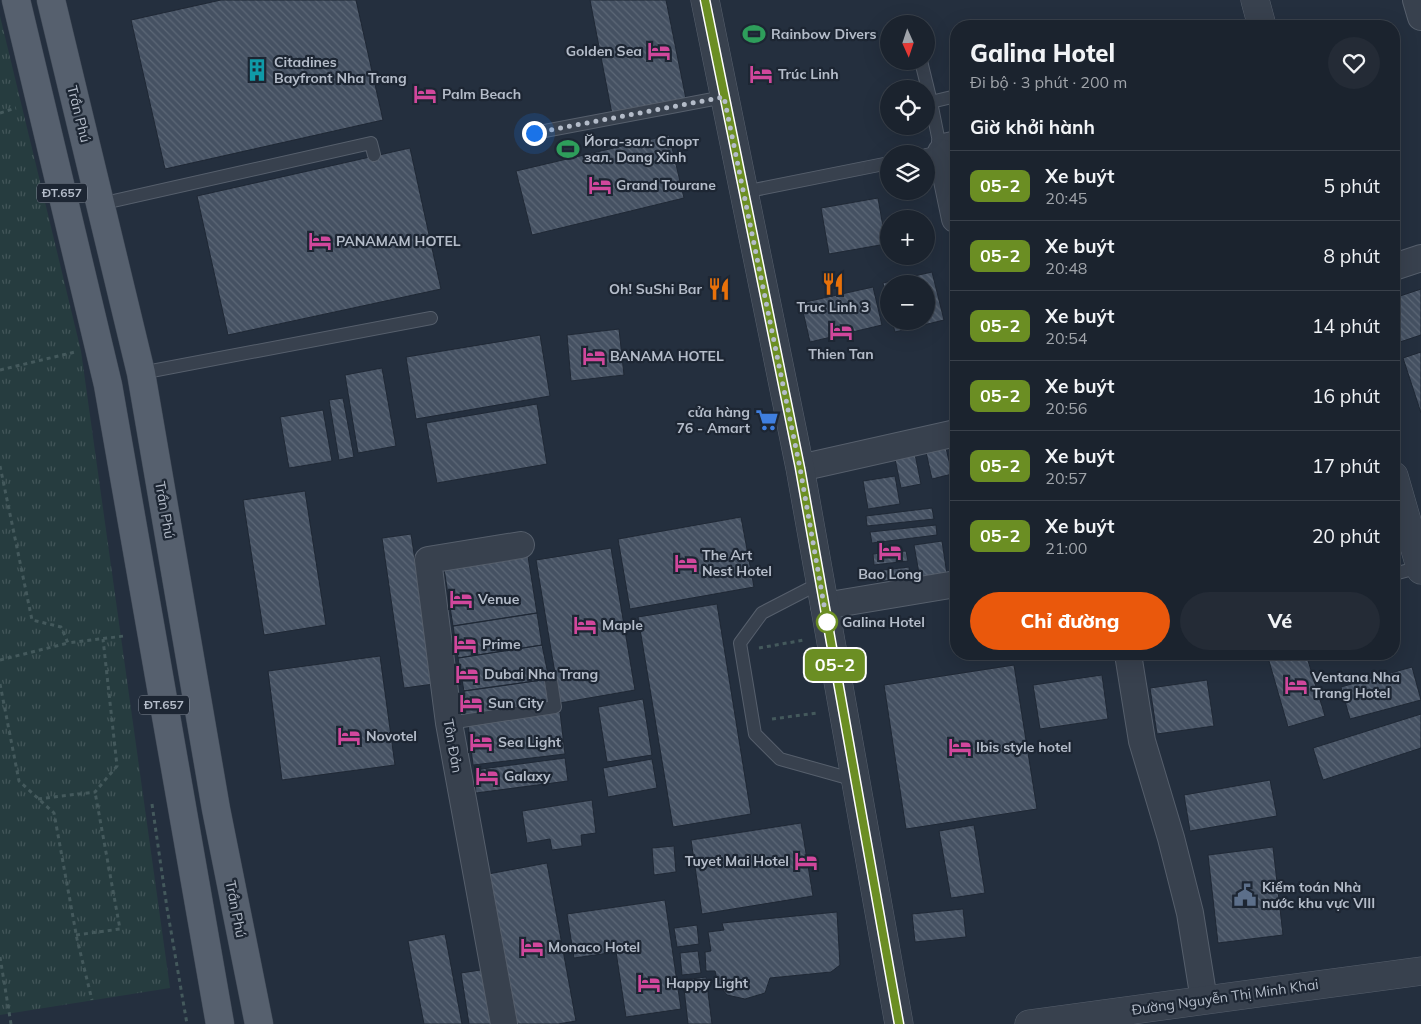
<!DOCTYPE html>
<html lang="vi">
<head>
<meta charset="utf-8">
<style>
  body { margin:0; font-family:Mulish,sans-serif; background:#242b36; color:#f1f3f6; height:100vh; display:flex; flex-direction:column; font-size:19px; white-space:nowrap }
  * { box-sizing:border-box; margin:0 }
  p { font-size:16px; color:#a0a4aa }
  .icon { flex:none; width:28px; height:28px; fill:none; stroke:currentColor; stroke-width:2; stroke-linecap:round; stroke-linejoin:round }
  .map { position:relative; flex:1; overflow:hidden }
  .drawer { position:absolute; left:950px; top:20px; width:450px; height:640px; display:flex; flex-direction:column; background:#1b232e; border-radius:20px; box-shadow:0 5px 20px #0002,0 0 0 1px #39404a }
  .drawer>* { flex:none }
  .badge { padding:0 10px; border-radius:8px; font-size:18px; line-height:32px }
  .needle { width:32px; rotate:177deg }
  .buttons { position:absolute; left:880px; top:15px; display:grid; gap:10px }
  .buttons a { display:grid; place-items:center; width:55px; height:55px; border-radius:50%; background:#1b232e; box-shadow:0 5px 20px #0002,0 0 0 1px #39404a; font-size:25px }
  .you { position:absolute; width:25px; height:25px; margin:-12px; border:4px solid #fff; border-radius:50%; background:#1a73e8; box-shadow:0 0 0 8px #1a73e833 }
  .map>.badge { position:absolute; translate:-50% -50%; box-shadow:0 0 0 2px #fff }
  h2 { padding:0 20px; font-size:19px; line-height:45px }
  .round { display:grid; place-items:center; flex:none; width:52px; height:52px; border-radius:26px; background:#242b36 }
  .overview { display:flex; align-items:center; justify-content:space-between; height:85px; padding:0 20px }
  h1 { font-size:24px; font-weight:800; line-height:38px }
  .action { display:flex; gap:10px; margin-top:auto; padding:10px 20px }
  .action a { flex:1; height:58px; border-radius:30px; background:#ea580c; color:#fff; font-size:20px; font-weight:800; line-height:58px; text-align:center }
  .action a+a { background:#242b36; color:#f1f3f6 }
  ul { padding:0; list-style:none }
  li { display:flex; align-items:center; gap:15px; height:70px; padding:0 20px; border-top:1px solid #39404a }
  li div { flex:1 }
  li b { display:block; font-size:19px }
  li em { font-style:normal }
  li .badge { min-width:55px; font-weight:700; text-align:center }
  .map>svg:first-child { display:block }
  .park { fill:url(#park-tufts) }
  .building { fill:url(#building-back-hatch); stroke:#1f2835 }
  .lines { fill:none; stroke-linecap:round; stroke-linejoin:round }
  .service-casing { stroke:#565f6c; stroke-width:14 }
  .minor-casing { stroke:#565f6c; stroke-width:28 }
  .tertiary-casing { stroke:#565f6c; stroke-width:29 }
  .primary-casing { stroke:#414a57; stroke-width:29 }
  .path { stroke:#44595c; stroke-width:3; stroke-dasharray:4 4; stroke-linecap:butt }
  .service { stroke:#38414e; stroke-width:12 }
  .minor { stroke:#38414e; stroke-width:26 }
  .tertiary { stroke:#38414e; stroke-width:28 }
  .primary { stroke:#56606e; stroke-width:28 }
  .line-casing { stroke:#fff; stroke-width:11 }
  .line { stroke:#6b8e23; stroke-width:8 }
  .walk { stroke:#b4bcc9; stroke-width:5; stroke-dasharray:0 9 }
  .stop-dot { fill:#fff; stroke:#6b8e23; stroke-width:2.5 }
  .labels { text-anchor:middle; stroke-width:4.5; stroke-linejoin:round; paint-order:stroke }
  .shield { fill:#1d2633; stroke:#878f9c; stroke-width:1 }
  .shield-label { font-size:12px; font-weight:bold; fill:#b4bcc9 }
  .poi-label { font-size:14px; font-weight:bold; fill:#b4bcc9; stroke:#1d2633; text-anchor:start }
  .street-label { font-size:14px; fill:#b4bcc9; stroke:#1d2633 }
  .stop-label { font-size:14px; font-weight:bold; fill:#b4bcc9; stroke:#1d2633; text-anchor:start }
</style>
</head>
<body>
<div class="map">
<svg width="1421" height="1024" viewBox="0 0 1421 1024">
  <defs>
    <pattern id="park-tufts" width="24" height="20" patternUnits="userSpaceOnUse" patternTransform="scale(1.25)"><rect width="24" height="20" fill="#263c3f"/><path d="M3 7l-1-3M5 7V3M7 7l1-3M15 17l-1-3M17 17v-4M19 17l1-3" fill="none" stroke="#435659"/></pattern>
    <pattern id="building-back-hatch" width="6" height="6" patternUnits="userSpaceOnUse" patternTransform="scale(1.25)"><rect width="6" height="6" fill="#455162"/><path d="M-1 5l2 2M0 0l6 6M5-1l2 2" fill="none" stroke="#5d6877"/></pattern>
  </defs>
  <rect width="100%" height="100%" fill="#242f3e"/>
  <path class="park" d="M0,16L81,351L170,988L0,1015Z"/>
  <path class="building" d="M221,0H356L383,120L165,169L131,20Z
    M590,0H666L686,99L612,114Z
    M669,135L684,198L532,235L516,171Z
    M410,148L441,289L228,335L197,196Z
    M878,198L886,244L829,254L821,208Z
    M932,272L944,320L895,332L892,321H926V284H889V307L883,283Z
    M873,287L882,325L810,342L801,303Z
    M1421,289V335L1394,344V298Z
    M619,329L624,375L571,381L567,335Z
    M540,335L550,396L416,419L406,357Z
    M1421,352V413L1403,358Z
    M382,368L396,446L358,453L345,375Z
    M343,398L354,457L339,460L329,400Z
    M537,404L547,464L437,483L426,423Z
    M323,410L332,461L289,468L280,417Z
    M946,448L952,474L932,479L926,452Z
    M915,454L921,484L901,488L895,459Z
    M895,476L900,504L868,509L863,481Z
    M305,491L326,625L264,635L243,500Z
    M932,508L934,519L867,526L866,516Z
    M741,517L754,587L630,609L618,539Z
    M936,525L937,535L872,543L870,532Z
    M411,534L434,684L404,688L382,538Z
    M942,541L948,581L921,585L914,545Z
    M526,544L537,613L453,626L442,556Z
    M611,548L635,690L560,703L536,560Z
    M906,551L908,561L874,565L873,554Z
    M909,567L910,578L876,582L875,571Z
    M717,604L751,814L673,827L638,617Z
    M537,613L542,645L458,658L453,626Z
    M542,645L549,679L464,691L458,658Z
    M1267,654H1306L1325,716L1288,727Z
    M380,656L395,765L282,780L268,671Z
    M1014,665L1037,809L906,829L884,685Z
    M1412,667L1421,700L1350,719L1341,687Z
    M1102,675L1108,719L1040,729L1033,685Z
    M549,679L552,704L466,715L464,691Z
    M1207,680L1214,726L1157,734L1150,688Z
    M643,699L652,755L607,762L598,707Z
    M560,712L565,754L473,765L468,724Z
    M1421,714V748L1323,780L1313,748Z
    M565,758L568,781L476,793L474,770Z
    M652,759L657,788L608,797L603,768Z
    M1270,780L1277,816L1190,831L1184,795Z
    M592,800L596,833L581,835L582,846L552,850L550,839L527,843L522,811Z
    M801,823L813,896L702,914L691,840Z
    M974,825L985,893L951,898L939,831Z
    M674,846L676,872L654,875L652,848Z
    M1273,847L1283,935L1218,943L1208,855Z
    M547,863L576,1021L558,1024H517L488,874Z
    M665,900L681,1009L626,1017L616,952L574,958L567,914Z
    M963,909L966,937L915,942L912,914Z
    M837,912L840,965L831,972L770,978L765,993L745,999L727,995L718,984L715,971H706L705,952L711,951L708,932L724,930L722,923Z
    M697,925L699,944L677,947L674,928Z
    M445,934L462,1024H424L408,941Z
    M698,951L701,973L682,975L680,953Z
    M487,969L495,1024H469L461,973Z
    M706,977L712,1024H688L683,980Z"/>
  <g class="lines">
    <defs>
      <path id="service" d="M921,61L931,102
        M534,133L724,97
        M938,141L956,137
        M926,155L941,152L931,102L956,96
        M744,192L889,163
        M100,204L371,143L374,155
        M141,373L431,318
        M1394,574L1420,567
        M820,583L762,613L740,643L753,722L755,734L780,759L855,780
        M449,723L555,707L551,681"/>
      <path id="minor" d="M1416,0L1421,17
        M941,152L955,219
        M1394,267L1421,258
        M800,468L956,433
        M824,606L956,584
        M1128,654L1142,741L1171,838L1190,913L1204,1000
        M504,1024L449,723L428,560L521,545"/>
      <path id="tertiary" d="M705,0L800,468L899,1024
        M1255,0L1262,26
        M1394,476L1421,570
        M1029,1024L1421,971"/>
      <path id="primary" d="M16,0L108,385L220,1024
        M51,0L141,373L216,809L259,1024"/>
    </defs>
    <use href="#service" class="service-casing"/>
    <use href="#minor" class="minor-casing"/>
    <use href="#tertiary" class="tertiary-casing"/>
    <use href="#primary" class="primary-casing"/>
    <path class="path" d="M0,113L16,108
      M0,370L75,352
      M0,466L32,620L61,627L68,643L124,636
      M759,648L804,640
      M0,660L68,643
      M0,684L19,781L54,813L77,939L92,1000
      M772,719L817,713
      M38,799L95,792L117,766L103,639
      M152,804L167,908L187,1024
      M76,935L120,929L95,792
      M0,957L11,1024"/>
    <use href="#service" class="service"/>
    <use href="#minor" class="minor"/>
    <use href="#tertiary" class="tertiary"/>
    <use href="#primary" class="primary"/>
  </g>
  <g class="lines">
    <defs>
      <path id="line" d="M705,0L800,468L899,1024"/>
    </defs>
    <use href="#line" class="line-casing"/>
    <use href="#line" class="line"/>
    <path class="walk" d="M534,133L724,97L800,468L827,622"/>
  </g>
  <defs>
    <symbol id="stadium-bare" viewBox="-9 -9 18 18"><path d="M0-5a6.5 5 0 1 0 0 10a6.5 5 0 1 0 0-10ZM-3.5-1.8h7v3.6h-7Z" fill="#2e9e5b" stroke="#1d2633" stroke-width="2.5" paint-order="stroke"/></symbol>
    <symbol id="hotel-bare" viewBox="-9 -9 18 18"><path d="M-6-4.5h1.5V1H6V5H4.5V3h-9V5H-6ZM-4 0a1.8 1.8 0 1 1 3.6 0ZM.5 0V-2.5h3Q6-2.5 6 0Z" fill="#d1479c" stroke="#1d2633" stroke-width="2.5" paint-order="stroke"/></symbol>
    <symbol id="building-bare" viewBox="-9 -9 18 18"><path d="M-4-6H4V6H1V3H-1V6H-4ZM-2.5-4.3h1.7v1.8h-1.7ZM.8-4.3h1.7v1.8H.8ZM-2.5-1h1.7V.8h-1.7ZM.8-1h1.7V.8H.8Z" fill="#0f9aa8" stroke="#1d2633" stroke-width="2.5" paint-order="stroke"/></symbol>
    <symbol id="restaurant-bare" viewBox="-9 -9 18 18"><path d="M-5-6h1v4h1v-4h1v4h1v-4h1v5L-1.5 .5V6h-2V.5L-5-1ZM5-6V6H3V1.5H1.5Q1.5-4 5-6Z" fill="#e8710a" stroke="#1d2633" stroke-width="2.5" paint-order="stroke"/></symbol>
    <symbol id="supermarket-bare" viewBox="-9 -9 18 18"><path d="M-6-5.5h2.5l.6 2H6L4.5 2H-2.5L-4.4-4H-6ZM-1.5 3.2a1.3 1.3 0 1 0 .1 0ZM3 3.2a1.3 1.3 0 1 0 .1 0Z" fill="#3f7fe0" stroke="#1d2633" stroke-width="2.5" paint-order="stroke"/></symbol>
    <symbol id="civic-bare" viewBox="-9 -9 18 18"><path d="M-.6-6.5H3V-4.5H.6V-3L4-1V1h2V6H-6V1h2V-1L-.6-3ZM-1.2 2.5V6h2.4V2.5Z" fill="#5c6f8a" stroke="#1d2633" stroke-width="2.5" paint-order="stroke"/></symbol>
  </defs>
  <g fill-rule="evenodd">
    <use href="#stadium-bare" x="738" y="18" width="32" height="32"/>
    <use href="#hotel-bare" x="643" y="35" width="32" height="32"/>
    <use href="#building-bare" x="241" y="54" width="32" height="32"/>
    <use href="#hotel-bare" x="745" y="58" width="32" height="32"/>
    <use href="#hotel-bare" x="409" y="78" width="32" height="32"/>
    <use href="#stadium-bare" x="552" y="133" width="32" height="32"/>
    <use href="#hotel-bare" x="584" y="169" width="32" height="32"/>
    <use href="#hotel-bare" x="304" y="225" width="32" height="32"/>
    <use href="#restaurant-bare" x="817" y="268" width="32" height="32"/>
    <use href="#restaurant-bare" x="703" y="273" width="32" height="32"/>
    <use href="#hotel-bare" x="825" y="315" width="32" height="32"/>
    <use href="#hotel-bare" x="578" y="340" width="32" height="32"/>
    <use href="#supermarket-bare" x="751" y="404" width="32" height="32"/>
    <use href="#hotel-bare" x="874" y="535" width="32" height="32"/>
    <use href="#hotel-bare" x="670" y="547" width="32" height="32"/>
    <use href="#hotel-bare" x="445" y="583" width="32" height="32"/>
    <use href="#hotel-bare" x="569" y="609" width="32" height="32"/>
    <use href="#hotel-bare" x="449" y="628" width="32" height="32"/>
    <use href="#hotel-bare" x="451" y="658" width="32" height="32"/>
    <use href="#hotel-bare" x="1280" y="669" width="32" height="32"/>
    <use href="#hotel-bare" x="455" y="687" width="32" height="32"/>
    <use href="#hotel-bare" x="333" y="720" width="32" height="32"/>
    <use href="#hotel-bare" x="465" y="726" width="32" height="32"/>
    <use href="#hotel-bare" x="944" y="731" width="32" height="32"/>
    <use href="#hotel-bare" x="471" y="760" width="32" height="32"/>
    <use href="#hotel-bare" x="790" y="845" width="32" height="32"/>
    <use href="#civic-bare" x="1229" y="879" width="32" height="32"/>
    <use href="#hotel-bare" x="516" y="931" width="32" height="32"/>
    <use href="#hotel-bare" x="633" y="967" width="32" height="32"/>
  </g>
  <circle class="stop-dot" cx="827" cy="622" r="10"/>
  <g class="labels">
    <g class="shield">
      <rect x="37" y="183.5" width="50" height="19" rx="4"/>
      <rect x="139" y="695.5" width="50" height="19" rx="4"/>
    </g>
    <g class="shield-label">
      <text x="62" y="197">ĐT.657</text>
      <text x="164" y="709">ĐT.657</text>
    </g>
    <g class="poi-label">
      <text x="771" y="39">Rainbow Divers</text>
      <text x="642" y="56" text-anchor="end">Golden Sea</text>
      <text x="274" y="67">Citadines<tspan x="274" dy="16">Bayfront Nha Trang</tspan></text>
      <text x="778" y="79">Trúc Linh</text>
      <text x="442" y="99">Palm Beach</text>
      <text x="584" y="146">Йога-зал. Спорт<tspan x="584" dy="16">зал. Dang Xinh</tspan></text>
      <text x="616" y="190">Grand Tourane</text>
      <text x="336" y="246">PANAMAM HOTEL</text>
      <text x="702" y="294" text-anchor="end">Oh! SuShi Bar</text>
      <text x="833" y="312" text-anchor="middle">Truc Linh 3</text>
      <text x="841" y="359" text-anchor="middle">Thien Tan</text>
      <text x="610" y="361">BANAMA HOTEL</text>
      <text x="750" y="417" text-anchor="end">cửa hàng<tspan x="750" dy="16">76 - Amart</tspan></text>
      <text x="702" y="560">The Art<tspan x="702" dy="16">Nest Hotel</tspan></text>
      <text x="890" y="579" text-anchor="middle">Bao Long</text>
      <text x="478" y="604">Venue</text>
      <text x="602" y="630">Maple</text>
      <text x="482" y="649">Prime</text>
      <text x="484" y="679">Dubai Nha Trang</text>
      <text x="1312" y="682">Ventana Nha<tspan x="1312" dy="16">Trang Hotel</tspan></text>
      <text x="488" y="708">Sun City</text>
      <text x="366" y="741">Novotel</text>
      <text x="498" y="747">Sea Light</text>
      <text x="976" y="752">Ibis style hotel</text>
      <text x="504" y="781">Galaxy</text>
      <text x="789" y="866" text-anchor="end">Tuyet Mai Hotel</text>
      <text x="1262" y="892">Kiểm toán Nhà<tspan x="1262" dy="16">nước khu vực VIII</tspan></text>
      <text x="548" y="952">Monaco Hotel</text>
      <text x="666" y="988">Happy Light</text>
    </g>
    <g class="street-label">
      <text transform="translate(79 114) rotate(76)" y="5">Trần Phú</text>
      <text transform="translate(165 510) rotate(80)" y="5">Trần Phú</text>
      <text transform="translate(453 746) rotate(80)" y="5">Tôn Đản</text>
      <text transform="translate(236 909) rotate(79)" y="5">Trần Phú</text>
      <text transform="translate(1225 997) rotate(-8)" y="5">Đường Nguyễn Thị Minh Khai</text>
    </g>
    <g class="stop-label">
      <text x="842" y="627">Galina Hotel</text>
    </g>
  </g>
</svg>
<div class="buttons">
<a><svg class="needle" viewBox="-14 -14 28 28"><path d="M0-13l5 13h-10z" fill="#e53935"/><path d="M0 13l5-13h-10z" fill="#a0a4aa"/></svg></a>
<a><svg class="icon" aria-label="locate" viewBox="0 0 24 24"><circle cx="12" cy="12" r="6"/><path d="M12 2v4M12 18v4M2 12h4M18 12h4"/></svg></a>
<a><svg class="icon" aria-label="layers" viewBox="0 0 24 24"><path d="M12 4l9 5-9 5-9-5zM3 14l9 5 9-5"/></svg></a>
<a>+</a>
<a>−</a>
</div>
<div class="you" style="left:534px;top:133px"></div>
<b class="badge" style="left:835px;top:665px;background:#6b8e23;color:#fff">05-2</b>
<section class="drawer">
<div class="overview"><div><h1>Galina Hotel</h1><p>Đi bộ · 3 phút · 200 m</p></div><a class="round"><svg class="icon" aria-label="heart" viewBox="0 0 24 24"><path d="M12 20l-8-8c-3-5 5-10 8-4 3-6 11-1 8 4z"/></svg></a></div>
<h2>Giờ khởi hành</h2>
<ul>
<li><span class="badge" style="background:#6b8e23;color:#fff">05-2</span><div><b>Xe buýt</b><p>20:45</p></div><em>5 phút</em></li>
<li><span class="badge" style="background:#6b8e23;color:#fff">05-2</span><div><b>Xe buýt</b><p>20:48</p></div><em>8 phút</em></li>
<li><span class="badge" style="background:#6b8e23;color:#fff">05-2</span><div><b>Xe buýt</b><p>20:54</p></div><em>14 phút</em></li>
<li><span class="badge" style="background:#6b8e23;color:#fff">05-2</span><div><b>Xe buýt</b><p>20:56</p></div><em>16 phút</em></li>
<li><span class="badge" style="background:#6b8e23;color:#fff">05-2</span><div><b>Xe buýt</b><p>20:57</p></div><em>17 phút</em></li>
<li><span class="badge" style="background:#6b8e23;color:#fff">05-2</span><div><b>Xe buýt</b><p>21:00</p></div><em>20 phút</em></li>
</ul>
<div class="action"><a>Chỉ đường</a><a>Vé</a></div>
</section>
</div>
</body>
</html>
